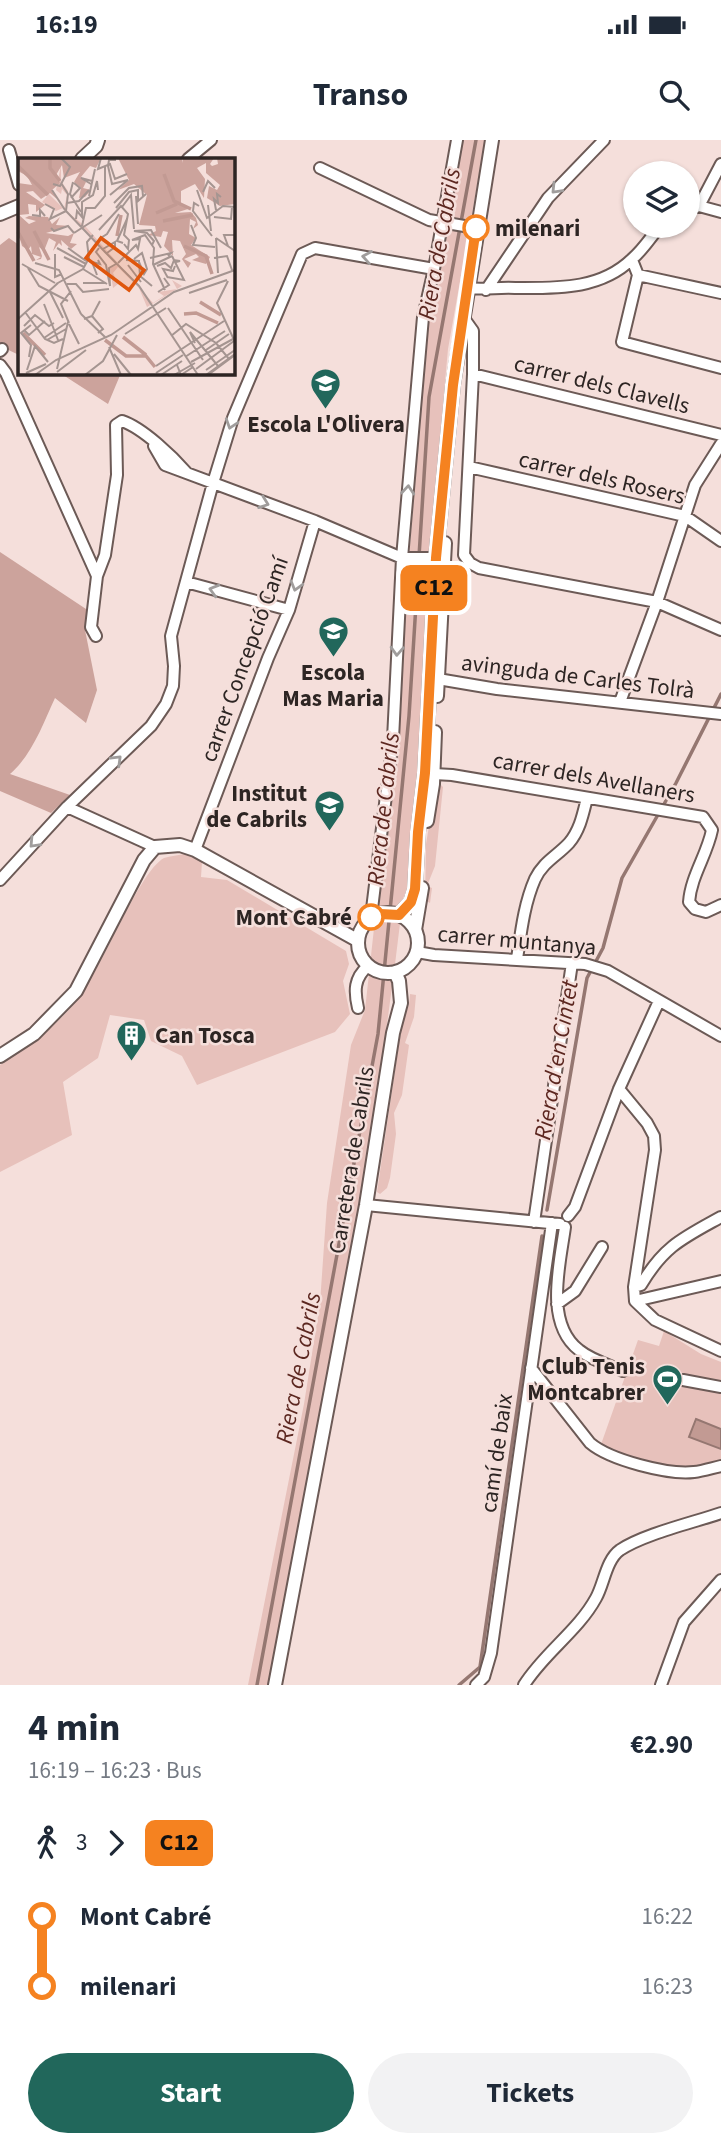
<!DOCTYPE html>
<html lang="en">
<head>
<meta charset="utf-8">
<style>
  body { margin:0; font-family:"Source Sans 3",sans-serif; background:#f2f2f3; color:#1f2937; height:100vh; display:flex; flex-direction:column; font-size:26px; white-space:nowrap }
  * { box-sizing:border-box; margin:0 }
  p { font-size:23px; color:#747a83 }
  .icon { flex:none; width:38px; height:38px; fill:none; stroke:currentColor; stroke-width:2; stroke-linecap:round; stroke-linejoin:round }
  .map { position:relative; height:1545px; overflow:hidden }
  .drawer { display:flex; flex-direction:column; background:#fff; flex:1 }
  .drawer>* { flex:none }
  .badge { padding:0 14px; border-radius:10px; font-size:24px; line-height:46px }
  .buttons { position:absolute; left:623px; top:21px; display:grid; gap:14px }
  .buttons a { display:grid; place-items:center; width:77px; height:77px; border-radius:50%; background:#fff; box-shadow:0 2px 5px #0004; font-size:35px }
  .map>.badge { position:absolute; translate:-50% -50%; box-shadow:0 0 0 4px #fff }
  .legs { display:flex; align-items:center; gap:10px; height:77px; padding:0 28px; font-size:23px }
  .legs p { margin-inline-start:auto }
  .headline { display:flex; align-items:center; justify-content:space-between; height:119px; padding:0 28px }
  h1 { font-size:38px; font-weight:700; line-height:52px }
  .primary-button { display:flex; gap:14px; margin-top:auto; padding:14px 28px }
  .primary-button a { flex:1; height:80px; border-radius:42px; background:#21675b; color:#fff; font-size:28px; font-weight:700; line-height:80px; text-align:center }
  .primary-button a+a { background:#f2f2f3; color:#1f2937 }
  ul { padding:0 28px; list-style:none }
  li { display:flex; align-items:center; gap:24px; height:70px; font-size:26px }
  li i { display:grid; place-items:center; width:10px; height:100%; margin:0 9px; background:currentColor }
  li i::after { content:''; width:18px; height:18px; margin:-9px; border:5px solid; border-radius:50%; background:#fff }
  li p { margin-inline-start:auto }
  li:first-child i { background:linear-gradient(#0000 50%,currentColor 0) }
  li:last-child i { background:linear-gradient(currentColor 50%,#0000 0) }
  .status { display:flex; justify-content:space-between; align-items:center; height:49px; padding:0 35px; background:#fff; direction:ltr }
  .status svg { height:19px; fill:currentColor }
  header { display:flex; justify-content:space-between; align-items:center; height:91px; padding:0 28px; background:#fff; font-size:32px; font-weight:700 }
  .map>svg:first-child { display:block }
  .green { fill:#e7c1bb }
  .forest { fill:#cca39c }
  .water { fill:#c29a93; stroke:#957771; stroke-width:2 }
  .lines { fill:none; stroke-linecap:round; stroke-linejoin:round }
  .stream { stroke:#957771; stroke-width:3.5 }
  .minor-casing { stroke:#6c5a56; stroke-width:14 }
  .tertiary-casing { stroke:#6c5a56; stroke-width:16 }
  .minor { stroke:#fff; stroke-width:10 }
  .tertiary { stroke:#fff; stroke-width:12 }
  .oneway { stroke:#a09d9c }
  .line-1-casing { stroke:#fff; stroke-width:16 }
  .line-1 { stroke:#f58220; stroke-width:10 }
  .stop-1-dot { fill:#fff; stroke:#f58220; stroke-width:3.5 }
  .labels { text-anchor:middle; stroke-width:5; stroke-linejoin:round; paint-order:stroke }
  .stop-label { font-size:23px; font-weight:bold; fill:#2d2523; stroke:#f5dfdb; text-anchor:start }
  .street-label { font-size:23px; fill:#2d2523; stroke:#f5dfdb }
  .poi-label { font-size:23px; font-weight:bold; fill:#2d2523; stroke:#f5dfdb }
  .water-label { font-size:24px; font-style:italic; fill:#5c2720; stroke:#f5dfdb }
  .inset-river { fill:none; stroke:#c29a93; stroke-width:3.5 }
  .inset-road { fill:none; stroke:#a59591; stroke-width:2 }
  .view { fill:#df560d; fill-opacity:0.15; stroke:#df560d; stroke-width:3.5 }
  .inset-edge { fill:none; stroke:#2d2523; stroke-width:3.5 }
</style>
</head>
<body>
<div class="status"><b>16:19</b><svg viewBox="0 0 49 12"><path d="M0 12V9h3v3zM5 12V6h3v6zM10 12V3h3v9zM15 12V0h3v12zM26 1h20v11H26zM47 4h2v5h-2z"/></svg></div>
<header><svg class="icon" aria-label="menu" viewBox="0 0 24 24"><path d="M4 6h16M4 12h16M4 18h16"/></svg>Transo<svg class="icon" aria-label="search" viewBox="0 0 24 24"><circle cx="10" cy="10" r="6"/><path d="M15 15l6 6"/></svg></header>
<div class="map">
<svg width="721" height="1545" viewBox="0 0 721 1545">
  <rect width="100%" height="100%" fill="#f5dfdb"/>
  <path class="green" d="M462,0H485L448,209L432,385L422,607L407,748L403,759C372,1023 323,1285 269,1545H248L304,1264L320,1163L327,1063L351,905L365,870L395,598L428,174Z
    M436,644H440L443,647L435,726L427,746L432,748L430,763L425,760L426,704Z
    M185,714L202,722L201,737L227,740L346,811L349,824L343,841L350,874L335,892L197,945L182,916L151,901L144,880L110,875L98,918L63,942L72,995L0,1032V925C27,907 53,889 74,864C100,835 138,732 164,718C170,716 179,715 185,714Z
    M410,854L416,855L414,877L405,903L409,905L402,955L394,973L396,994L390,1038L387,1048L380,1054L377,1052L402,883L409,865Z
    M664,1191L701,1214L721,1222V1321L692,1329L646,1325L599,1310L638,1200L659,1206Z"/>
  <path class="forest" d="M9,98L19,105V215L0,206V105Z
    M60,233H121L108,264Z
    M0,412L89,471L85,490L97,550L86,583L55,558C43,584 32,615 10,634L70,655L51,673L0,651Z"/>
  <path class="water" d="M696,1279L721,1289V1309L689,1297Z"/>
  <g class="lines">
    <path class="stream" d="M547,1070L587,838L603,808L622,738L676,643L721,554
      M257,1545L378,894L409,576L429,257L476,0
      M459,1545L480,1527L542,1096"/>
    <defs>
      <path id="minor" d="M9,10L19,45
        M188,19L211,0
        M320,28L429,80L476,88
        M699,66L721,72
        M688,70L699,66L721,24
        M632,120L638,135L622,202L721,228
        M638,135L721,153
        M467,148C484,150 499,147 515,148C557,148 600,150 632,119C643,110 651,97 660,86
        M486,150L548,58L604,0
        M463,177L473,191V234L464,415L470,423L479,428L657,462L721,490
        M0,211L2,209
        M0,225L6,233L97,436L105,415L117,335L116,285L122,281C143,288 173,317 187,333
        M473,234L721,295
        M154,306L165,325L315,381L402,418H442
        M469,327L685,376L721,401
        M186,442L289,470
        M96,496L91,487L97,436
        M432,538L497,549L721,574
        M620,562L657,462L695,345L721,304
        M434,634L452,635L703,677L712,690C707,715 691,736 689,762L695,769L706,772L721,765
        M67,667L155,707
        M195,710L268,518L289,470L315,381
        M0,740L67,667L151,586L166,564L173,546L174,526L171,496L213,343L233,278L302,114L315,108L434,129
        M371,777L393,599L402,418L423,177L434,129L457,0
        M417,812L434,815L585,824L608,831L721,896
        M517,819C521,792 524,764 535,739C543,722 557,716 569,703C580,690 583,674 587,658
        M358,868C354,851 354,838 368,826
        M619,949L647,983L654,996L655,1010L634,1147L635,1161L655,1180L721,1211
        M366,1065L560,1084
        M568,1076L575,1067L619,949L659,861
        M534,1082L572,823
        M565,1087C560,1124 544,1183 579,1210C591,1220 609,1225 623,1231
        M634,1147L641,1145C664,1106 683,1098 721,1077
        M635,1161L721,1141
        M557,1164L575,1151L602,1107
        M531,1228L590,1303C610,1320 668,1335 694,1332C703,1331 712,1328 721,1326
        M683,1240L721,1247
        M476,1545L484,1537L491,1513L552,1083
        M524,1545C544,1513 578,1491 596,1458C604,1444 606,1420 620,1410C644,1394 692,1383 721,1373
        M661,1545L684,1482L721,1440"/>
      <path id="tertiary" d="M82,19L96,6L98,0
        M0,74L19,66
        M437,556L445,403
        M427,681L433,644L435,592
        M358 803a30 30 0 1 1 60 0a30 30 0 1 1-60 0Z
        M399,775L411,762L415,749L418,692L425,633L436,418L453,245L492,0
        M415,790L422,748
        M0,916L34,894L76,851L144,720L155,707L180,705L195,710L357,800
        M275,1545L366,1065L393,893L401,863L399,841L395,832"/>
    </defs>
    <use href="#minor" class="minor-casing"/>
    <use href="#tertiary" class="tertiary-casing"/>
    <use href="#minor" class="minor"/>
    <use href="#tertiary" class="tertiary"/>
  </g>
  <defs><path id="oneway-chevron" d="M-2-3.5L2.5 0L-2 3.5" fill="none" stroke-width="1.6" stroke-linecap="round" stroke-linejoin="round" transform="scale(1.75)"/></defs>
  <g class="oneway">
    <use href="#oneway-chevron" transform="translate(556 49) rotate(134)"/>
    <use href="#oneway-chevron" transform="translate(367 117) rotate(-170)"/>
    <use href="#oneway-chevron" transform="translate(231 284) rotate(108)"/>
    <use href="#oneway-chevron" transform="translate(408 350) rotate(-85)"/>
    <use href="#oneway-chevron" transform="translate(264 363) rotate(20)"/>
    <use href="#oneway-chevron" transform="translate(296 446) rotate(106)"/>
    <use href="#oneway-chevron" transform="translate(214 450) rotate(-164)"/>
    <use href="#oneway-chevron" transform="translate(397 511) rotate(93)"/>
    <use href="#oneway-chevron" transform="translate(117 620) rotate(-44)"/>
    <use href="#oneway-chevron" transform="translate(34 703) rotate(133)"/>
  </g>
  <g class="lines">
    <defs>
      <path id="line-1" d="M371,777L380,774L399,775L411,762L415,749L418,692L425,633L436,418L453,245L476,88"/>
    </defs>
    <use href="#line-1" class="line-1-casing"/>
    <use href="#line-1" class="line-1"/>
  </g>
  <defs>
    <symbol id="school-pin" viewBox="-11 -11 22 30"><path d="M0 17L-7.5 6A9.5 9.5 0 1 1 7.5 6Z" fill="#21675b" stroke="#f5dfdb"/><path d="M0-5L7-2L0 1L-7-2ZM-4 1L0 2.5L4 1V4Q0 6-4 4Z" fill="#fff"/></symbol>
    <symbol id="building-pin" viewBox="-11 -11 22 30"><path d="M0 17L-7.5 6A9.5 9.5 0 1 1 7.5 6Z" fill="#21675b" stroke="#f5dfdb"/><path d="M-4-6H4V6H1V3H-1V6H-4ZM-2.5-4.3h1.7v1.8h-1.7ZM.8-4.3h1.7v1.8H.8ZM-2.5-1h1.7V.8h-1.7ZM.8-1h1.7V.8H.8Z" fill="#fff"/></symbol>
    <symbol id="stadium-pin" viewBox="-11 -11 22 30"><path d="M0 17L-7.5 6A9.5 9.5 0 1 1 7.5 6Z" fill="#21675b" stroke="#f5dfdb"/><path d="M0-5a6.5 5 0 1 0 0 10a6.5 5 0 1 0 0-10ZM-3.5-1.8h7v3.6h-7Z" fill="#fff"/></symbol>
  </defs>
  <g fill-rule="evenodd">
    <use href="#school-pin" x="308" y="226" width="35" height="47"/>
    <use href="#school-pin" x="316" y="474" width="35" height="47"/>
    <use href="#school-pin" x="312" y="648" width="35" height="47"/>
    <use href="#building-pin" x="114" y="878" width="35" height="47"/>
    <use href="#stadium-pin" x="650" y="1222" width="35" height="47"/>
  </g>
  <g class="stop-1-dot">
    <circle cx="476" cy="88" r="12"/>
    <circle cx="371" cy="777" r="12"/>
  </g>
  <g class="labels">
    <g class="stop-label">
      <text x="495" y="96">milenari</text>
      <text x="352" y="785" text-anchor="end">Mont Cabré</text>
    </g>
    <g class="street-label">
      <text transform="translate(602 244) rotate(14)" y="8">carrer dels Clavells</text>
      <text transform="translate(602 337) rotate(13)" y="8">carrer dels Rosers</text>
      <text transform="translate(244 519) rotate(-70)" y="8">carrer Concepció Camí</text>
      <text transform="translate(578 536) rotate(7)" y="8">avinguda de Carles Tolrà</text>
      <text transform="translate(594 637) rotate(10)" y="8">carrer dels Avellaners</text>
      <text transform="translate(517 800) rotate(5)" y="8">carrer muntanya</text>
      <text transform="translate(351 1020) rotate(-81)" y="8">Carretera de Cabrils</text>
      <text transform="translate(496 1313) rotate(-82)" y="8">camí de baix</text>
    </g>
    <g class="poi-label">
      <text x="326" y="292">Escola L'Olivera</text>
      <text x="333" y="540">Escola<tspan x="333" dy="26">Mas Maria</tspan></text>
      <text x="307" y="661" text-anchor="end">Institut<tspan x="307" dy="26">de Cabrils</tspan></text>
      <text x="155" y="903" text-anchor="start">Can Tosca</text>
      <text x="645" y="1234" text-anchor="end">Club Tenis<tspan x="645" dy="26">Montcabrer</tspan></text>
    </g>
    <g class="water-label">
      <text transform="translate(439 104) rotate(-80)" y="8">Riera de Cabrils</text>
      <text transform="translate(383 669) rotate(-84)" y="8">Riera de Cabrils</text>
      <text transform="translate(556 920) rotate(-80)" y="8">Riera d'en Cintet</text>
      <text transform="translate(298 1228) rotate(-79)" y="8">Riera de Cabrils</text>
    </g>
  </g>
  <g transform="translate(18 18)">
    <rect width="217" height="217" fill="#f5dfdb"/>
    <path d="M43,7V23L50,33L47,52L68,69L135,145L146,138L140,134L159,131L154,122L164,128L129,149L121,130L100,109L95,115L100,126L95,130L92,110L98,107L45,50L38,53L24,44L31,36L46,51L49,37L44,31L43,36L38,32Z" fill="#e7c1bb"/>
    <path d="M0,0H83L78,10L72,8L63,19L68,24L65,30L73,32L67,39L61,40L63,30L56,24L62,14L46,20L44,7L38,17L42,25L34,32L39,41L32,35L23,41L15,33L8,34L27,47L18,54V47L10,46L11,56L1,57L11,66L18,63L7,60L11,58L30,59L34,66L42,59L38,67L52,68L28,75L50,78L56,75L52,85L59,86L53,91L43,82L44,88L41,85L35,93L38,84L31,80L26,93L21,89L24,98L23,101L18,102L23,99L14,96L13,88L10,92L4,88L0,74V25L14,27L9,18L0,13ZM100,0H164L165,5V0H196L192,6L194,8L200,6L199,0H217V46L202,48L189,40L191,28L199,32L202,27L188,15V5L179,10L187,21L186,40L177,26L163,33V46L170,51L157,55L173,54L178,60L180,67L175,71L178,64L172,61L171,76L178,80L173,87L192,99L188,106L174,102L181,99L178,96L166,101L173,105L170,110L164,101L168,96L162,83L154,82L155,98L146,88L150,74L145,73L143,79L130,77L138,73L137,68L121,67L129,37L116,26L100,32L111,22Z" fill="#cca39c"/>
    <path class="inset-river" d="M32,0V10L42,23M0,8L30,37M146,16L156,43L173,51M138,55L159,46M145,63L175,57M16,73L31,102M0,74L16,103M99,78L103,57M166,88L188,98L194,116M182,144L203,157M166,156L178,155L200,165M5,175L27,197M105,179L128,197M87,182L108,198H128L137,209"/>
    <path class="inset-road" d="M83,0L80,11L92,6L97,21L109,16M55,24L52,36L63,54M43,25L50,36L48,53M35,26L42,28L52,9L43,0M73,26L63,20L74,23M34,32L47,52M179,32L189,60L205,48L217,49M185,34L190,23L197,30M92,37L110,22L94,26L90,8L91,2H98M71,38L77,11M118,38L120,66M53,40L62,30L56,25M49,45L61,43L71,32M96,45L111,30L124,28L125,38M27,46L36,51L32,61L48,53M190,47L193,73M181,48L176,45L175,53L194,78M104,49L113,37L116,71M98,50L111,34L120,32V43L128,36M198,52L196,41L200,45L199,36L203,39M48,53L88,95M14,57L22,58V52L27,58M196,59L213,61L214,49M58,61L59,53L64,59V44L75,37L79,23L80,32M173,67L178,80L175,87L197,89M64,68L68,50H77L87,38V8M33,70L36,73L50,68L56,75M81,72L103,48L110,56L106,77L111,82L110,91L106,86M56,75L84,57M198,80L200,115M198,80L217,93M81,81L89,76L101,56M105,85L99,83L109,61M134,87L136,83L129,75L116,73L133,72L143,90M210,88L206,77H217M39,90L68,106M50,90L68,103M81,90L78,94L88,107L92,128M85,91L97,84V89L89,95M87,94L121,128L180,217M37,96V119L44,116M46,99L66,109M132,100L153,95L150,98M196,100L209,98L214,112M116,101L124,95L129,111L126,116L121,104M108,102L121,103L122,118L134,128M17,105L41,112L63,156M100,105L118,87L120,91L122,81L114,82L127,77L136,90L135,106L147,132M4,106L37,125M110,107L123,124M135,107L154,98M139,108L147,105L153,110L156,102L162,103L158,104M10,110L21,128L50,143M65,111L89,126M79,117L74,104L82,106L80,102M149,119L166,122L154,98M150,120L145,111L155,113L157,108M210,123L199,145L217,184M65,125H88M38,126L65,111L71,100L69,84L75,77M49,126H58L65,134L91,131M92,128L91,110L98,106M32,134L45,160M140,134L151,127L146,120M171,135L209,122M26,146L40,182M150,150L185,202M7,154L27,181L36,185L45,181M63,156L87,179M74,158L85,171L80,175M0,161L40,125M66,161L74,158L82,143M51,165L43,146L53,133M51,166L61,186M6,168L17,157L31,168L36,165M7,173L11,177L27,163M107,176L148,150M153,178L168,166L198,185L211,201M26,180L48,165M29,182L48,171M177,185L172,174L200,208M91,189L103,217M188,192L211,176M96,196L113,217M11,199L13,187L3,175L13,167M167,199L207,173M173,204L215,181M159,207L163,217L175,209M138,208L206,163M39,211L50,164M178,211L216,183M9,212L17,188L30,204M188,212L217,192M39,214L68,192M8,215L28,206M138,215L165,197M17,217L38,202L93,177L156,134L217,112M67,217L85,203L99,177M143,217L164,203M156,217L177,205M188,217L217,196M190,217L217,197"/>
    <path class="view" d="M83,80L126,112L111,132L68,100Z"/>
    <rect width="217" height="217" class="inset-edge"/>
  </g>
</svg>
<div class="buttons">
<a><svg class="icon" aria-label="layers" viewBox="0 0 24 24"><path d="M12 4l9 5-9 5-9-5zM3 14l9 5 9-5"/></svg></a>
</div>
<b class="badge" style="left:434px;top:448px;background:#f58220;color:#111">C12</b>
</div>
<section class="drawer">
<div class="headline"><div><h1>4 min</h1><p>16:19 – 16:23 · Bus</p></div><b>€2.90</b></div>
<div class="legs"><svg class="icon" aria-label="walk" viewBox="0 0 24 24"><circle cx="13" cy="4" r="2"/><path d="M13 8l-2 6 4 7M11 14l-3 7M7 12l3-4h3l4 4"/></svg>3<svg class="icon" aria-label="forward" viewBox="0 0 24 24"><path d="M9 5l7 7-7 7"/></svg><b class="badge" style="background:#f58220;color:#111">C12</b></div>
<ul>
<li><i style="color:#f58220"></i><b>Mont Cabré</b><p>16:22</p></li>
<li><i style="color:#f58220"></i><b>milenari</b><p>16:23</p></li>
</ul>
<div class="primary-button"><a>Start</a><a>Tickets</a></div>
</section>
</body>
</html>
